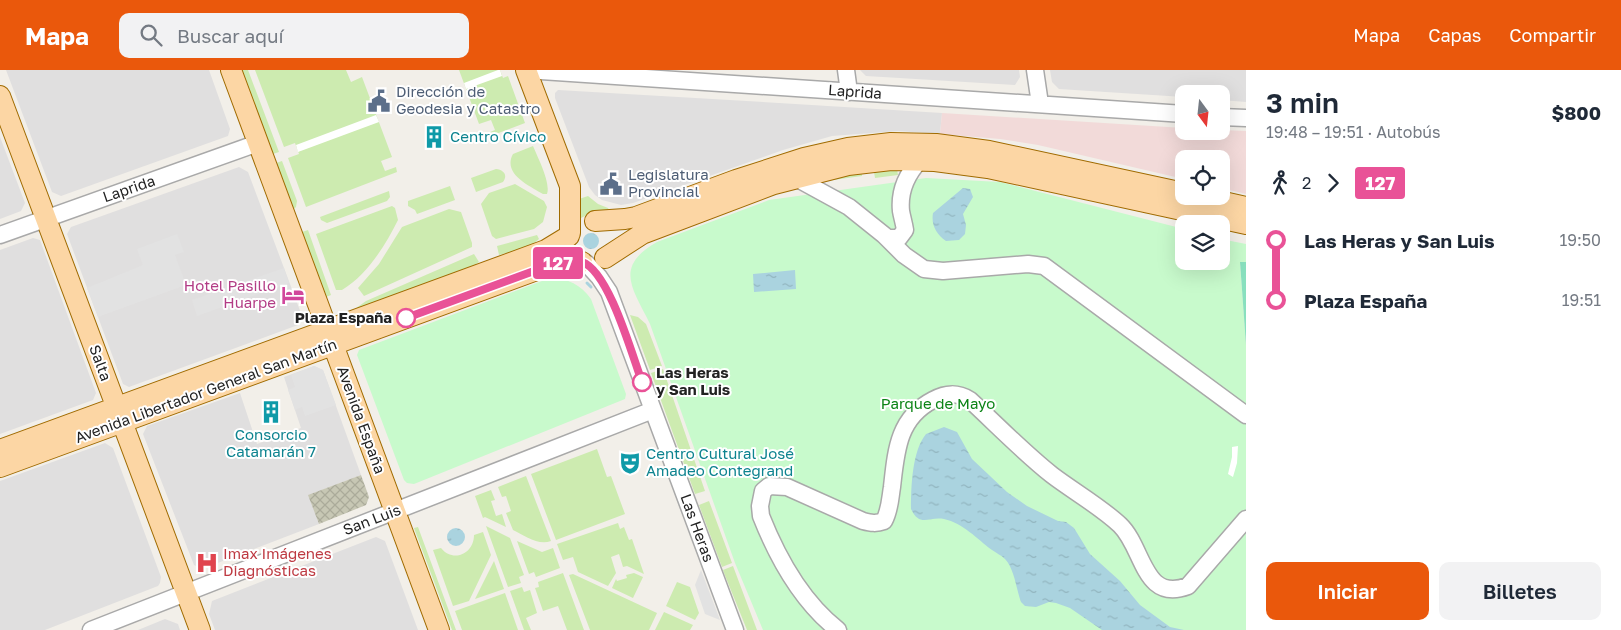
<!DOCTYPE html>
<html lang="es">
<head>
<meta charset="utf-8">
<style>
  body { margin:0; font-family:"Golos Text",sans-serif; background:#f2f2f3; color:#1f2937; height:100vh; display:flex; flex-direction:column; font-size:19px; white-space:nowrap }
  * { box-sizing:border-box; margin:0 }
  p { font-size:16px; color:#747a83 }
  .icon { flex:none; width:28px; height:28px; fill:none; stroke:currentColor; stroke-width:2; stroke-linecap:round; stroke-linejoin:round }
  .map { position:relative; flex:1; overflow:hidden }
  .side { display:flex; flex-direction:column; background:#fff; width:375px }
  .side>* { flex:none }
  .badge { padding:0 10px; border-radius:4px; font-size:18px; line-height:32px }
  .needle { width:32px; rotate:165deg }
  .controls { position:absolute; left:1175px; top:15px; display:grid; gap:10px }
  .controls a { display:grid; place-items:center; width:55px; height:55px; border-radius:10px; background:#fff; box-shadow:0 5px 20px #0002; font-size:25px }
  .map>.badge { position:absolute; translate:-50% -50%; box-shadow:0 0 0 2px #fff }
  .legs { display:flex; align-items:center; gap:8px; height:55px; padding:0 20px; font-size:16px }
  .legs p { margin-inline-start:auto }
  .head { display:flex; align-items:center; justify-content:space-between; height:85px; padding:0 20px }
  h1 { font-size:28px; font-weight:600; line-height:38px }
  .button { display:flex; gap:10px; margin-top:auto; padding:10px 20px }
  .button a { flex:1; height:58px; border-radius:10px; background:#ea580c; color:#fff; font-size:20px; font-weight:600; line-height:58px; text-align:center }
  .button a+a { background:#f2f2f3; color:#1f2937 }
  ul { padding:0 20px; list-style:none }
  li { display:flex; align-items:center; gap:18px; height:60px; font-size:19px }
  li i { display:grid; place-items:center; width:8px; height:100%; margin:0 6px; background:currentColor }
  li i::after { content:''; width:12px; height:12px; margin:-6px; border:4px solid; border-radius:50%; background:#fff }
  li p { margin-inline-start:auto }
  li:first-child i { background:linear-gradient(#0000 50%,currentColor 0) }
  li:last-child i { background:linear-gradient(currentColor 50%,#0000 0) }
  header { display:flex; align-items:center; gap:30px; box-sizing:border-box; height:70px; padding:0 25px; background:#ea580c; color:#fff }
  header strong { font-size:24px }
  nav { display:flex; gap:28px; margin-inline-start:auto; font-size:18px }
  .search { width:350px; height:45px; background:#f2f2f3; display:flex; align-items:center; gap:12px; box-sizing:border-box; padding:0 18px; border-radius:10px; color:#747a83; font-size:19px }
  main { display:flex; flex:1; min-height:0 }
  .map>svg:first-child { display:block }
  .residential { fill:#e0dfdf }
  .commercial { fill:#f2dad9 }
  .construction { fill:url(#construction-cross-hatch) }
  .grass { fill:#cdebb0 }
  .park { fill:#c8facc }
  .pitch { fill:#88e0be }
  .parking { fill:#e2e2e2 }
  .water { fill:url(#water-ripples) }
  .pier { fill:#fff }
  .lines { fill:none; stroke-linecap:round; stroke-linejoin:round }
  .stream { stroke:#aad3df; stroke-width:3 }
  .minor-casing { stroke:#a9a9a9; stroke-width:19 }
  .major-casing { stroke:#a06b00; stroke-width:22 }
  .minor { stroke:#fff; stroke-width:16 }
  .major { stroke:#fcd6a4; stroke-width:20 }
  .line-1-casing { stroke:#fff; stroke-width:11 }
  .line-1 { stroke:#e95297; stroke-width:8 }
  .stop-1-dot { fill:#fff; stroke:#e95297; stroke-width:2.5 }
  .labels { text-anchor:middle; stroke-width:4; stroke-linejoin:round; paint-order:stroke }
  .service-label { font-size:15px; fill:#4e5e75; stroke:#fff; text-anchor:start }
  .street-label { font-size:15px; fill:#222; stroke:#fff }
  .culture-label { font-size:15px; fill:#0d838f; stroke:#fff; text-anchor:start }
  .hotel-label { font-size:15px; fill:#b23c85; stroke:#fff; text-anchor:end }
  .stop-label { font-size:15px; font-weight:bold; fill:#222; stroke:#fff; text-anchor:end }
  .park-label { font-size:15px; fill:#0c8416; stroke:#fff }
  .health-label { font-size:15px; fill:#be3a42; stroke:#fff; text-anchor:start }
</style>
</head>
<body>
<header>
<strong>Mapa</strong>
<div class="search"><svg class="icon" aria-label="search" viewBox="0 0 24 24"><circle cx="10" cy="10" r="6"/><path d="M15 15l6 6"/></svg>Buscar aquí</div>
<nav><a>Mapa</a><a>Capas</a><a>Compartir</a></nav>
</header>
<main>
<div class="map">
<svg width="1246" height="560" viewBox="0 0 1246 560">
  <defs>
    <pattern id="construction-cross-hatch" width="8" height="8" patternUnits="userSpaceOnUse" patternTransform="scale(1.25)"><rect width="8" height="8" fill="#c7c7b4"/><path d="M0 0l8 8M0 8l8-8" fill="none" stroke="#abab9a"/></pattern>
    <pattern id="water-ripples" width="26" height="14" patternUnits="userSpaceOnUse" patternTransform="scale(1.25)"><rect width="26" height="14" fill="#aad3df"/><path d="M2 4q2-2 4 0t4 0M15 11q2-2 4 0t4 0" fill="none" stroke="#92b5bf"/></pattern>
  </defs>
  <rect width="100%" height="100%" fill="#f2efe9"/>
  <path class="residential" d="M6,0H209L230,59L228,66L61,126L52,122Z
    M860,0H1019L1020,7L1015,15L866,6Z
    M1050,0H1246V32L1221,30V24H1184V27L1059,19L1052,12Z
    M558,20L779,33L942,43L940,64L898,61L832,66L783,80L633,133L621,135L602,130L595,125L589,117L555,28V23Z
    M0,67L25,133L21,141L0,149Z
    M239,97L248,102L302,246L298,255L129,317L123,314L67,164L71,157Z
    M33,168L40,170L96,323L93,330L0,364V180Z
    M314,296L323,300L361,405L309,425L319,454L202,499L194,495L143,364L147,356L240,323L257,374L301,358L284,307Z
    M105,373L113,378L161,507L160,513L158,516L45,560H0V411Z
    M376,467L385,471L418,560H215L209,544L212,531Z
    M165,549L178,554L180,560H138Z"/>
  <path class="commercial" d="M942,43L1184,58V61H1221V60L1246,61V124L1221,118V89H1184V109L1038,75L1000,69L940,64Z"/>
  <path class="construction" d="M361,405L369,427L366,435L319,454L308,425Z"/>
  <path class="grass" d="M242,0H248L279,82L273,84Z
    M255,0H346L351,12L362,7L392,87L381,91L385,101L396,97L397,102L306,137L288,88L299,84L295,73L284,77Z
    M459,0H500L503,8L508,6L525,53L485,68L483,65L495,60L491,50L479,54Z
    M533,76C538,88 551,113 547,124H543C530,116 502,104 513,84Z
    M282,91L297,131L296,137L294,139L276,93Z
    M496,99C504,100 508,105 503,112L476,122L471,108Z
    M897,99L898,105L875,108L874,102L862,104V106L826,111L829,107Z
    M515,114L544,131L547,137L543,152L534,159L496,169L492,166L481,134L489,123Z
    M450,116L455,130L417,144L415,140L408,136V131Z
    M389,121L390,127L387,131L327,153L321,150L320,147Z
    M588,126L598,134L608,138L609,140L587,145L579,149L576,130Z
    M392,136L395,138L398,150C385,176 367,205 342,220H336L316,164Z
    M449,139L461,142L472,173V177L364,226L358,218L379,194L402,157Z
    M308,160L331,225L326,227L302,162Z
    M537,165L539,169L533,174L511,185L506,183L499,185L497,176Z
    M474,184L479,192L476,194V197L352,241L366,231Z
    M630,245L638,247L646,254L662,296L650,300Z
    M663,299L705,421L695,424L651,303Z
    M597,379L607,407L611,406L625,444L556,470L531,404Z
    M526,406L551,471C538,476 524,465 513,460L506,443L511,441L506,426L502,427L498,417Z
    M491,420L495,430L491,431L496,446L502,444L506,457L485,447L483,448L475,426Z
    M709,431L732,493L722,497L699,435Z
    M618,453L620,459L624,457L629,470L632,469L644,504L627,496L623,497L619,484L611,487L616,503L608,516L578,502L573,487L563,490L557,474Z
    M486,456L510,468L524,505L519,507L521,513L508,517Z
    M418,457L456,560H452L414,458Z
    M483,462L491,485L469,531L453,536L433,480L441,478C453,493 474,484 474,465Z
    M517,471L542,482L553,478L560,498L536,507L534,502L529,504Z
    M494,491L504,519L475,529Z
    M733,496L757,560H747L724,503L723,500Z
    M563,503L584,560H567L558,536L543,541L535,518L539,517L538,512Z
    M634,503L643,507L633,528L612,518L616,509L617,511L627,508L626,505Z
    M573,504L657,543L649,560H590L569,505Z
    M677,512L690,517L699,543L695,550L666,536Z
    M522,517L524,522L530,520L537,543L526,548L531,560H524L510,521Z
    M505,523L518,560H462L455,541Z
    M664,542L693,555L690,560H655Z"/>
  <path class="park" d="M926,108L1000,112L1184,159V191H1221V169L1246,174V192L1240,193L1246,275V560H763L735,493L650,254C633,219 613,197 657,172L769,130Z
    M550,208C568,208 581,215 591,229L626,324L625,329L414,414L407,413L404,410L357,285L359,280Z"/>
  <path class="pitch" d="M1240,192H1246V275Z"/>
  <path class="parking" d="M177,164L184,182L175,185L186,215L98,247L87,218L143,195L137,179Z
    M284,198L289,213L197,246L192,230Z
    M314,296L323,300L336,335L305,346L302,337L295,340L288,320L295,317L291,305Z
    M701,500L720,550L705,544L695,515Z"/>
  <path class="water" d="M963,118L970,119L973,127L963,144L966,155L965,164L959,170L946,171C936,164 931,155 933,143Z
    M583 171a8 8 0 1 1 16 0a8 8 0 1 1-16 0Z
    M795,200L796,219L754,222L753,204Z
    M944,357L957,362L972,389L1007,422L1027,436L1058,451L1066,452L1074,458L1090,484L1120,511L1140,535L1170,557L1184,560H1102L1070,538L1056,533L1049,532L1036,537L1025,536L1021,532C1016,519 1015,500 1005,489C1001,485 996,483 992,480C977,469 963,453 944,449C929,446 920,458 911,439C911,417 912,381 926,364Z
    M447 467a9 9 0 1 1 18 0a9 9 0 1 1-18 0Z"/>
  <path class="pier" d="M498,0H500L502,6L466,19L464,13Z
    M376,45L379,52L298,82L296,75Z
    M1238,376L1237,393L1233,407L1228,404L1232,387V377Z"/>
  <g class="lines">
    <path class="stream" d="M587,213L591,217"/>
    <defs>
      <path id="minor" d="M526,0L1184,44
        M846,0L849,22
        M1035,0L1040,34
        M1221,47L1246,48
        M796,108L849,137L884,165L904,185L924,199L943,201L1028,194L1044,196L1246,345
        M0,165L258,73
        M888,168H899L905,160C904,153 902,147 901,141C899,121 907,104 920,90
        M586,193L599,207L609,222L735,560
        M91,560L653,340
        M838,560C801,531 778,489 761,446L760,436L763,421L769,416L787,417L863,451C871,453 876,454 884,451C890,440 890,429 892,417C896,381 898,348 933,330C946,323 957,322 970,330C997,355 1023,382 1052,405C1073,421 1101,437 1120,455C1144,478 1143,533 1188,516L1246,449"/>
      <path id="major" d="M231,0L439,560
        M526,0L570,116V163
        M0,26L200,560
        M1197,126L1246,137
        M595,151L625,149L636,147L736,110L804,88L848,78L891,73L936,74L989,81L1184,123
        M605,188L642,164L774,114L848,95L891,90L935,91L988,98L1246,154
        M0,380L546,180L569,166
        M0,397L553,194L582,192"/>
    </defs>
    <use href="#minor" class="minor-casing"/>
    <use href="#major" class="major-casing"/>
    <use href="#minor" class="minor"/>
    <use href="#major" class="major"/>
  </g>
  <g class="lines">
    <defs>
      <path id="line-1" d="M406,248L553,194L582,192C609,201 632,285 642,312"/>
    </defs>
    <use href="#line-1" class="line-1-casing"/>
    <use href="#line-1" class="line-1"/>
  </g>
  <defs>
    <symbol id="civic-bare" viewBox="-9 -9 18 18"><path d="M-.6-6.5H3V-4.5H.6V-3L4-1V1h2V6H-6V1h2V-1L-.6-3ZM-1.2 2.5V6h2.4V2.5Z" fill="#5c6f8a" stroke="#fff" stroke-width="2.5" paint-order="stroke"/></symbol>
    <symbol id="building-bare" viewBox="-9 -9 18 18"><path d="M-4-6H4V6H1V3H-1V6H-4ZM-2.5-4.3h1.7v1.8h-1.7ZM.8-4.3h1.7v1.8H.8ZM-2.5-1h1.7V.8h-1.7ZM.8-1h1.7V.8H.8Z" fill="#0f9aa8" stroke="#fff" stroke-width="2.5" paint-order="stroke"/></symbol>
    <symbol id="hotel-bare" viewBox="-9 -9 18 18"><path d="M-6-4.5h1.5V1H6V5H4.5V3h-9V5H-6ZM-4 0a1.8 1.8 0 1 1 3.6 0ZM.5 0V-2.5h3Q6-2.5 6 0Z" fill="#d1479c" stroke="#fff" stroke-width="2.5" paint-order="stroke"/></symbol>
    <symbol id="theatre-bare" viewBox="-9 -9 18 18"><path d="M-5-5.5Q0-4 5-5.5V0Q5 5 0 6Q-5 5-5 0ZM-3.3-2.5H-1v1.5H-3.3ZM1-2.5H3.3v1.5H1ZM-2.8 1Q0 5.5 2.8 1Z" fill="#0f9aa8" stroke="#fff" stroke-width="2.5" paint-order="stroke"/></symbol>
    <symbol id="hospital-bare" viewBox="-9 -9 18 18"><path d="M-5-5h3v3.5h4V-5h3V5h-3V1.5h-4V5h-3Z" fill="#e0444e" stroke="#fff" stroke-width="2.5" paint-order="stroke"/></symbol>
  </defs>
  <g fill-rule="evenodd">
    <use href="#civic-bare" x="363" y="15" width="32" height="32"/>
    <use href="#building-bare" x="418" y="51" width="32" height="32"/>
    <use href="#civic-bare" x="595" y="98" width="32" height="32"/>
    <use href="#hotel-bare" x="277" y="209" width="32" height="32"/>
    <use href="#building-bare" x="255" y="326" width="32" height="32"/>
    <use href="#theatre-bare" x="614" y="377" width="32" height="32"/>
    <use href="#hospital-bare" x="191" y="477" width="32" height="32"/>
  </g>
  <g class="stop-1-dot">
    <circle cx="406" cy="248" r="9"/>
    <circle cx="642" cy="312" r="9"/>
  </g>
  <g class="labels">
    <g class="service-label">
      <text x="396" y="27">Dirección de<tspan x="396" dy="17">Geodesia y Catastro</tspan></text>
      <text x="628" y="110">Legislatura<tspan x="628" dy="17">Provincial</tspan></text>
    </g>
    <g class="street-label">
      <text transform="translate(855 22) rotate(4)" y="5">Laprida</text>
      <text transform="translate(129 119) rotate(-19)" y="5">Laprida</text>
      <text transform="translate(100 293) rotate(70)" y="5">Salta</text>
      <text transform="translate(206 321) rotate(-20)" y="5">Avenida Libertador General San Martín</text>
      <text transform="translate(361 350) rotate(70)" y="5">Avenida España</text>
      <text transform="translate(372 450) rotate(-21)" y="5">San Luis</text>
      <text transform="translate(697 458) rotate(70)" y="5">Las Heras</text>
    </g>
    <g class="culture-label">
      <text x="450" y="72">Centro Cívico</text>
      <text x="271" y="370" text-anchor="middle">Consorcio<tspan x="271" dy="17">Catamarán 7</tspan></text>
      <text x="646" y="389">Centro Cultural José<tspan x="646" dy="17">Amadeo Contegrand</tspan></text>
    </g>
    <g class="hotel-label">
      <text x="276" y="221">Hotel Pasillo<tspan x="276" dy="17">Huarpe</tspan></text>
    </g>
    <g class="stop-label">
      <text x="392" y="253">Plaza España</text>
      <text x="656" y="308" text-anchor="start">Las Heras<tspan x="656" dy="17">y San Luis</tspan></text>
    </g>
    <g class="park-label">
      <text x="938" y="339">Parque de Mayo</text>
    </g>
    <g class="health-label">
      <text x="223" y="489">Imax Imágenes<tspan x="223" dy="17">Diagnósticas</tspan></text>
    </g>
  </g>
</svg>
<div class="controls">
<a><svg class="needle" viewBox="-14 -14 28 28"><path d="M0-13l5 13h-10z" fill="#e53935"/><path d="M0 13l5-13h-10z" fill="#747a83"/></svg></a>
<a><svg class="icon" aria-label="locate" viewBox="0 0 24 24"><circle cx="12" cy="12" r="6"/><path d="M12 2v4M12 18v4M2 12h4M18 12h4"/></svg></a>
<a><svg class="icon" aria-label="layers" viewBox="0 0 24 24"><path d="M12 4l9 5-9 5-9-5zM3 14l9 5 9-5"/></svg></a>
</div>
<b class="badge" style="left:558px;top:193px;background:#e95297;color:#fff">127</b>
</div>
<section class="side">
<div class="head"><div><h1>3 min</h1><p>19:48 – 19:51 · Autobús</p></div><b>$800</b></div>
<div class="legs"><svg class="icon" aria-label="walk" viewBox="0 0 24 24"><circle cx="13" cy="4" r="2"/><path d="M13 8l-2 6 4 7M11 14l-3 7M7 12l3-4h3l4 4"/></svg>2<svg class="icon" aria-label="forward" viewBox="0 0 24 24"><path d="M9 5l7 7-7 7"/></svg><b class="badge" style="background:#e95297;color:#fff">127</b></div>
<ul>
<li><i style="color:#e95297"></i><b>Las Heras y San Luis</b><p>19:50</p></li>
<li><i style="color:#e95297"></i><b>Plaza España</b><p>19:51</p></li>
</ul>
<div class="button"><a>Iniciar</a><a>Billetes</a></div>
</section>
</main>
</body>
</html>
